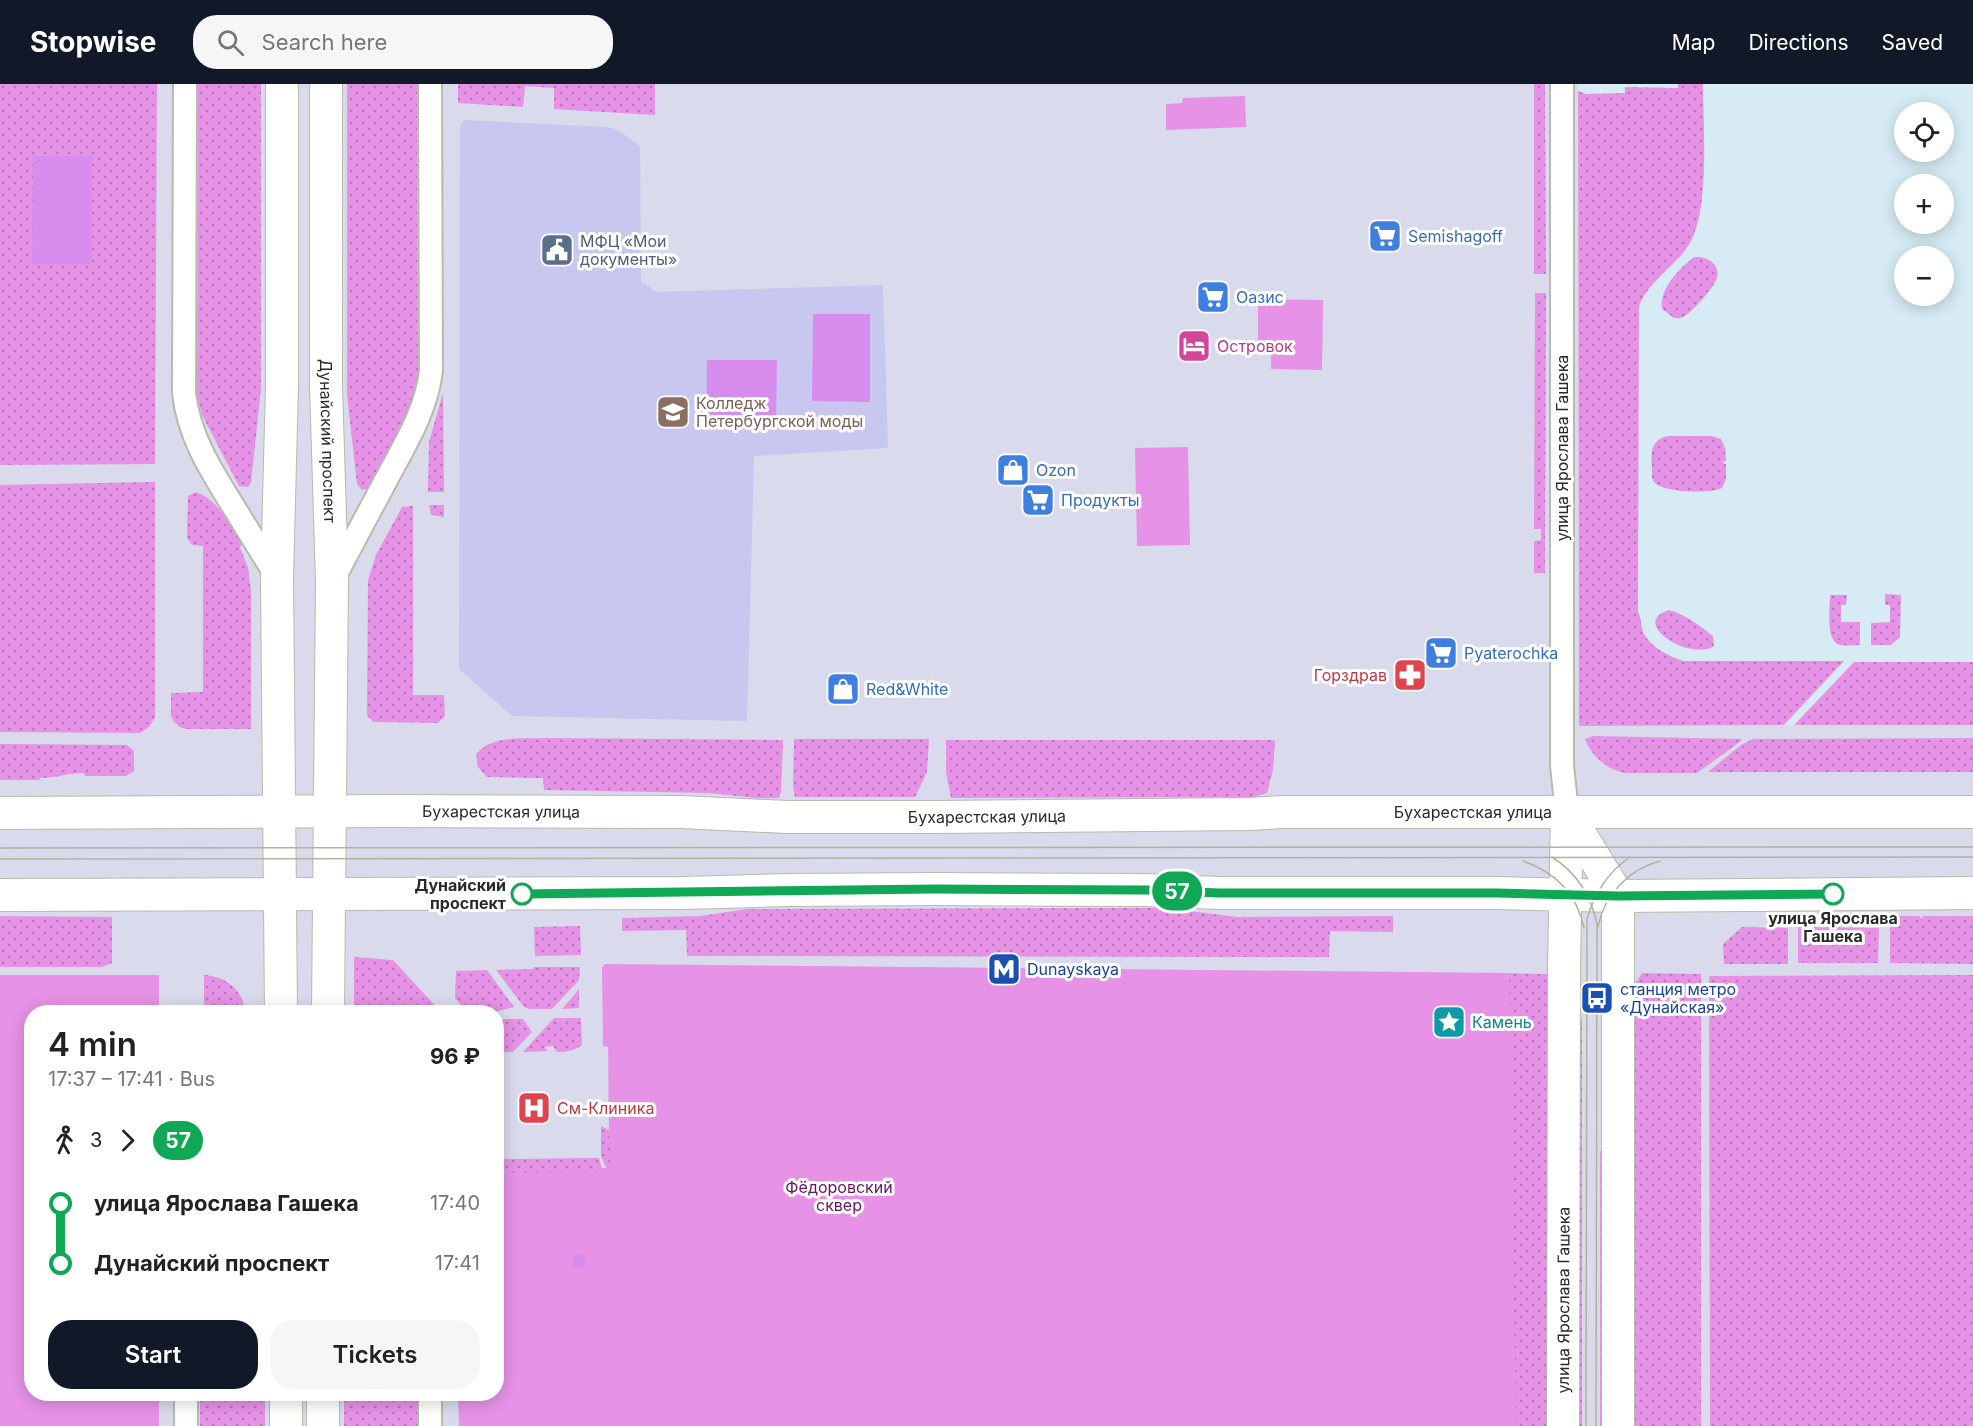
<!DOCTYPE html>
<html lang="en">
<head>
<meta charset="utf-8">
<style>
  body { margin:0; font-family:Inter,sans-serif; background:#f6f6f6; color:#222; height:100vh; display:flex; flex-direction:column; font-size:22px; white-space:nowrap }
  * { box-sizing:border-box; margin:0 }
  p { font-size:20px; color:#767676 }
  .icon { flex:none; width:33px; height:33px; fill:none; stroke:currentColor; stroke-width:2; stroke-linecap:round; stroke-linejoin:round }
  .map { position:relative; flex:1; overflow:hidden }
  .drawer { position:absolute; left:24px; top:921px; width:480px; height:396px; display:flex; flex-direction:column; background:#fff; border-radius:24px; box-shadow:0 3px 15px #0003 }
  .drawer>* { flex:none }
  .badge { padding:0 12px; border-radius:20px; font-size:21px; line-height:39px }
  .controls { position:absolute; left:1894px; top:18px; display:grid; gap:12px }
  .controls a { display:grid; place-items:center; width:60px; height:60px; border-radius:50%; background:#fff; box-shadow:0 3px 15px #0003; font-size:30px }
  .map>.badge { position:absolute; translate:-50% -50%; box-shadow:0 0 0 3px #fff }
  .legs { display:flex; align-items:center; gap:9px; height:66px; padding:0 24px; font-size:20px }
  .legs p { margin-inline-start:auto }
  .overview { display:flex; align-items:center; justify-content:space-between; height:102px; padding:0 24px }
  h1 { font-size:33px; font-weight:600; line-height:45px }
  .button { display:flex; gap:12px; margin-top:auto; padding:12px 24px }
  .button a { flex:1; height:69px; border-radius:24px; background:#111827; color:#fff; font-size:24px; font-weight:600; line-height:69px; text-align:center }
  .button a+a { background:#f6f6f6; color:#222 }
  ul { padding:0 24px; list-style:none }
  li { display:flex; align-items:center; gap:21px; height:60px; font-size:22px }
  li i { display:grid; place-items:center; width:9px; height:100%; margin:0 8px; background:currentColor }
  li i::after { content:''; width:15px; height:15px; margin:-8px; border:4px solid; border-radius:50%; background:#fff }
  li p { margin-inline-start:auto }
  li:first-child i { background:linear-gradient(#0000 50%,currentColor 0) }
  li:last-child i { background:linear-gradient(currentColor 50%,#0000 0) }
  header { display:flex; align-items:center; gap:36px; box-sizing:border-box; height:84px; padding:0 30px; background:#111827; color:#fff }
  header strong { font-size:28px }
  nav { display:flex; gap:33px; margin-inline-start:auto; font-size:21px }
  .search { width:420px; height:54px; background:#f6f6f6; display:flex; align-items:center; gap:15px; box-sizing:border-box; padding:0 21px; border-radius:24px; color:#767676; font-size:22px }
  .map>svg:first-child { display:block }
  .education { fill:#c8c7ef }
  .medical { fill:#d6ebf4; fill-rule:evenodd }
  .grass { fill:url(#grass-dots) }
  .park { fill:#e692e6 }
  .pitch { fill:#d88dee }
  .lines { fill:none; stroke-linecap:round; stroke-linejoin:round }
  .street-casing { stroke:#b8baaa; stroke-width:26 }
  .secondary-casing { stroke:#b8baaa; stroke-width:34 }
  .street { stroke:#fff; stroke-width:22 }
  .secondary { stroke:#fff; stroke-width:32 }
  .tram { stroke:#b0b49c; stroke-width:1.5 }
  .line-1-casing { stroke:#fff; stroke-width:14 }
  .line-1 { stroke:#10a855; stroke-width:9 }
  .stop-1-dot { fill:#fff; stroke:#10a855; stroke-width:3 }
  .labels { text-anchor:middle; stroke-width:6; stroke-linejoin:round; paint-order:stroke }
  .shop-label { font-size:16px; fill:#366cbe; stroke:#fff; text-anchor:start }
  .service-label { font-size:16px; fill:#4e5e75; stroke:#fff; text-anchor:start }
  .hotel-label { font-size:16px; fill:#b23c85; stroke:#fff; text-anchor:start }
  .education-label { font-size:16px; fill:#785e54; stroke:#fff; text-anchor:start }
  .street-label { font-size:16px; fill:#292929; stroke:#fff }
  .health-label { font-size:16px; fill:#be3a42; stroke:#fff; text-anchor:end }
  .stop-label { font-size:16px; font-weight:bold; fill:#292929; stroke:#fff; text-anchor:end }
  .transit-label { font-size:16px; fill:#164399; stroke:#fff; text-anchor:start }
  .culture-label { font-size:16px; fill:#0d838f; stroke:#fff; text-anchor:start }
  .park-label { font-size:16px; fill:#69155e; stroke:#fff }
</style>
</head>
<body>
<header>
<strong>Stopwise</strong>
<div class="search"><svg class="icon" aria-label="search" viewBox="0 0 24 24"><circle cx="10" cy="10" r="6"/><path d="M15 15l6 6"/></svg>Search here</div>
<nav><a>Map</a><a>Directions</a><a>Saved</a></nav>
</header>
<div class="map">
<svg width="1973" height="1342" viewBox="0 0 1973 1342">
  <defs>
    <pattern id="grass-dots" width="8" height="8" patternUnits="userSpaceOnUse" patternTransform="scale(1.5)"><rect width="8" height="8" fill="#e692e6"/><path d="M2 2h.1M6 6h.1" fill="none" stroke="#ba77ba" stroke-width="1.8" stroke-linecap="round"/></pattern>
  </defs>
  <rect width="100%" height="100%" fill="#d9dbec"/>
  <path class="education" d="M464,36L607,43L618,46L640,62L641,197L656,208L883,201L888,364L754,372L747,637L512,632L459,585L460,41Z"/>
  <path class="medical" d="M1578,0H1973V641L1579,642ZM1905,28H1944V68H1905ZM1905,100H1944V140H1905ZM1905,172H1944V212H1905Z"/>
  <path class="grass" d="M0,0H157L155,380L0,381Z
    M198,0H261V304L251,399L248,403L239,402L202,331L197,313Z
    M347,0H417L418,304L411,325L370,404L362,406L357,400L347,311Z
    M458,0H655V31L554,25V4L525,2L523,23L458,19Z
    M1534,0H1545L1546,190H1534Z
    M1678,0H1703C1703,41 1710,124 1690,159C1678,180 1646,199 1639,223L1638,528C1641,533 1641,543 1644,550C1652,564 1669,572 1683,577H1844L1784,641L1579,642L1578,7L1586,10L1625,9V3L1678,4Z
    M1694,173C1706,172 1721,179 1717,194C1715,202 1691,230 1683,233C1679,235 1679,234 1674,234L1662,225C1659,205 1679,185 1694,173Z
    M1535,209H1546L1545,489H1534V457L1541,456V445H1534Z
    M443,309L444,408H428L429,358Z
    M1668,352H1712L1721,355L1725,364L1726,377H1723L1724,380H1726V395L1722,404C1710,410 1663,409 1654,398C1651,394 1652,390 1652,385C1651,369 1650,356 1668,352Z
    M155,398V634L149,643L140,649L0,648V401Z
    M196,408C218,416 231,441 242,460L240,463L248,484L251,507V645H186L180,643L174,638L171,632V609L203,608V462L192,461L187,454L188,412Z
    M429,421H444V433L431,431Z
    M413,422V611H444L445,632L438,639L373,638L367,631L368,496L376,471L402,423Z
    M1885,510L1901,511L1900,553L1891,561H1871V539L1890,538V521H1885Z
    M1830,511H1847L1846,521H1841V538H1860V561C1853,561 1846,562 1840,561C1825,557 1830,523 1830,511Z
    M1669,526C1686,531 1699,541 1713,552L1714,562C1690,578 1628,539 1669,526Z
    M1854,578H1973V641H1794Z
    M1593,652L1741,655V657L1697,689H1624C1606,685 1591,671 1585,655Z
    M545,654L783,656L781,708L779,714H755L709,709L544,706L543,694L487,693L478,683L476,671C489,651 524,655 545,654Z
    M1973,654V688H1708L1741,661L1753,655Z
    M794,655H929L927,688L915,713H795L793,704Z
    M946,656H1272L1275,657L1273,686L1267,709L1254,713L951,714L946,688Z
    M0,660L127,661L134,667V687L126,692H85L84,689C69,689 56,694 40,694L39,696H0Z
    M1165,824L1238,833L1393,832V848L1330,847L1329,873L687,872L686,846L622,847V834L700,832L747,825Z
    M0,832L112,833V879L102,883H0Z
    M1890,832H1920V834H1923V832H1973V880L1890,879Z
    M580,842L581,871L535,872L534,843Z
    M1742,843L1788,844V880H1724L1723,860Z
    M1798,843L1879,844L1878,879H1798Z
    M354,873L393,876L441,928H354Z
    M534,883H580L579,896L552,925H529L524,923L496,886L533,885Z
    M487,886L514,923L495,928H467L455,914L456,887Z
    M1491,889L1550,890V1342H1495Z
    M1642,889L1701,890V1342H1631L1630,897H1637Z
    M204,891C225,892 244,906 245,928H204Z
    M1973,891V1342H1710L1709,892Z
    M579,905V924L562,925Z
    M554,934H581L582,961C574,967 567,968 557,968L553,962L544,963L548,967L523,968Z
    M503,935H523L532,948L513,968H498V940Z
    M1574,935H1582V1342H1575Z
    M608,967L611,1110L506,1089L498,1085L496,1075L599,1074L602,1084H606L601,1072V1042L609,1046Z
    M1600,1067H1606V1342H1600Z
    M200,1310H265V1342H200Z
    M344,1310H417V1342H344Z"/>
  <path class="park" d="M1245,12L1246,43L1166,46V20L1182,19L1183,14Z
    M1258,215L1323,216L1322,286L1271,285V267H1258Z
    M1188,363L1190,461L1137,462L1135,364Z
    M605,880L1509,889L1516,1342H459L458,1310H496L497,1089L610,1088L608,963L603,962L602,884Z
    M0,891H159V928H32V1310H159V1342H0Z"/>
  <path class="pitch" d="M33,72H92L91,180H32Z
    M813,230H870V318L812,317Z
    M707,276H777L776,338H706Z
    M572 1177a7 7 0 1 1 14 0a7 7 0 1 1-14 0Z"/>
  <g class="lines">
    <defs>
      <path id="street" d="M185,0L184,309C189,355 214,391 238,430C251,451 264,472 277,493
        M1562,0V681L1567,729
        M333,496C350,463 368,430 385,398C404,362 426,328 431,287L430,0
        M430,1310V1342
        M186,1342V1310"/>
      <g id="secondary">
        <path id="s1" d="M326,0V301L332,497L328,928"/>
        <path id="s2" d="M0,729L387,727L681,728L787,733H936L1250,730L1282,728H1973"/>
        <path d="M1567,729L1618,812V1342"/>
        <path d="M0,811L683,809L788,806L934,805L1146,806L1219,809H1496L1618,812L1973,809"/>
        <path d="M281,928L277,493L282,301V0"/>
        <path d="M286,1310V1342"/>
        <path d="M323,1310V1342"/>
        <path id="s3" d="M1563,1342L1564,883L1567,729"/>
      </g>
    </defs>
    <use href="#street" class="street-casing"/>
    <use href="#secondary" class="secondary-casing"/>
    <use href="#street" class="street"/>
    <use href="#secondary" class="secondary"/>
    <path class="tram" d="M0,764L1973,763
      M1552,773C1577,789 1591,811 1597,840L1596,1342
      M0,775L1973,773
      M1523,777C1555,788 1577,810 1584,844
      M1598,843C1604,811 1629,785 1660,777
      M1586,1342L1587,835C1595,809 1607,789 1630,773"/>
  </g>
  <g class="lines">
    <defs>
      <path id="line-1" d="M522,810L934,805L1146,806L1219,809H1497L1618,812L1833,810"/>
    </defs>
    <use href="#line-1" class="line-1-casing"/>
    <use href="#line-1" class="line-1"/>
  </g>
  <defs>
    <symbol id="supermarket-square" viewBox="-11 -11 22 22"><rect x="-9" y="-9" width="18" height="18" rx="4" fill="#3f7fe0" stroke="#fff"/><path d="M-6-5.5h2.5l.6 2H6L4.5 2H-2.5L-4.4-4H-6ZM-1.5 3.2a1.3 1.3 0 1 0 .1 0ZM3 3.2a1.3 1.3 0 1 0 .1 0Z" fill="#fff"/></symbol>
    <symbol id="civic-square" viewBox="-11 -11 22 22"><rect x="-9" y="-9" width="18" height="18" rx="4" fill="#5c6f8a" stroke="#fff"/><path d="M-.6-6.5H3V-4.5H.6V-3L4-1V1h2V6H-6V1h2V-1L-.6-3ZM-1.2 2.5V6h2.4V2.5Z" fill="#fff"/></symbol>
    <symbol id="hotel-square" viewBox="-11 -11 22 22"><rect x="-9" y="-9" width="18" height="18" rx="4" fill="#d1479c" stroke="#fff"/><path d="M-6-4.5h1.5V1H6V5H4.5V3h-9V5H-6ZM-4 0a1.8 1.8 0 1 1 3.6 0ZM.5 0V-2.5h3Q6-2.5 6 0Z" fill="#fff"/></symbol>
    <symbol id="university-square" viewBox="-11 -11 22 22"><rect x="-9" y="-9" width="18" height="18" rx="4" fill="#8d6e63" stroke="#fff"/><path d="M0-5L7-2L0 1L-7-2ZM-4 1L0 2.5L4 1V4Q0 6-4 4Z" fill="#fff"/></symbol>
    <symbol id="shop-square" viewBox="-11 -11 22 22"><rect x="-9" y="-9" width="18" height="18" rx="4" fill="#3f7fe0" stroke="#fff"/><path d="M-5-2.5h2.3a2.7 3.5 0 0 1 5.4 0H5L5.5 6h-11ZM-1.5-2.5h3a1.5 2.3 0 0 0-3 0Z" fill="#fff"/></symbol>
    <symbol id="pharmacy-square" viewBox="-11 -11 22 22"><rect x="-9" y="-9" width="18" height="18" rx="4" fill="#e0444e" stroke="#fff"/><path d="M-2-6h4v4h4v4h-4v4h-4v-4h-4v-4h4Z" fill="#fff"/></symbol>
    <symbol id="metro-square" viewBox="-11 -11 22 22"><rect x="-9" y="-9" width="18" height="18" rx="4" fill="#1a4fb4" stroke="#fff"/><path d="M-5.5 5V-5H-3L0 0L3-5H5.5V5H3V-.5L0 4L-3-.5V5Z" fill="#fff"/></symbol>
    <symbol id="bus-square" viewBox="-11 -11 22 22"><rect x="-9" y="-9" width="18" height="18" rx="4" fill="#1a4fb4" stroke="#fff"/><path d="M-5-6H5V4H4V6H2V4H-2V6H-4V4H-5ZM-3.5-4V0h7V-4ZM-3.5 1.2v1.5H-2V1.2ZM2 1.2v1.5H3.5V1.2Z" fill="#fff"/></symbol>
    <symbol id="sight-square" viewBox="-11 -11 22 22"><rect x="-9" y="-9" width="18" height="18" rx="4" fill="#0f9aa8" stroke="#fff"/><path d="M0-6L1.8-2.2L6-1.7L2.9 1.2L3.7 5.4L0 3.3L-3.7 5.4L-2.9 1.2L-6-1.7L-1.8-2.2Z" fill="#fff"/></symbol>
    <symbol id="hospital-square" viewBox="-11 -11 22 22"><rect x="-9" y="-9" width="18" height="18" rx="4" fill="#e0444e" stroke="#fff"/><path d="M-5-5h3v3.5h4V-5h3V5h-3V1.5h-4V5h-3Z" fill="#fff"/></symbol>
  </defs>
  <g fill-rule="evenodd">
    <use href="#supermarket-square" x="1366" y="133" width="38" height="38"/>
    <use href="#civic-square" x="538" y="147" width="38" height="38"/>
    <use href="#supermarket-square" x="1194" y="194" width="38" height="38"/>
    <use href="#hotel-square" x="1175" y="243" width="38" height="38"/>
    <use href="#university-square" x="654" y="309" width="38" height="38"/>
    <use href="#shop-square" x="994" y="367" width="38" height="38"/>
    <use href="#supermarket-square" x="1019" y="397" width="38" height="38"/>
    <use href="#supermarket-square" x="1422" y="550" width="38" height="38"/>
    <use href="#pharmacy-square" x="1391" y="572" width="38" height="38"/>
    <use href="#shop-square" x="824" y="586" width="38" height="38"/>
    <use href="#metro-square" x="985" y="866" width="38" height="38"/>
    <use href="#bus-square" x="1578" y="895" width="38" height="38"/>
    <use href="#sight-square" x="1430" y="919" width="38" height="38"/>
    <use href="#hospital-square" x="515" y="1005" width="38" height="38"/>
  </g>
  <g class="stop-1-dot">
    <circle cx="522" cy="810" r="10"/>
    <circle cx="1833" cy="810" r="10"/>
  </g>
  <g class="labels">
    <g class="shop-label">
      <text x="1408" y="158">Semishagoff</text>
      <text x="1236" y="219">Оазис</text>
      <text x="1036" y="392">Ozon</text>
      <text x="1061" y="422">Продукты</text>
      <text x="1464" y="575">Pyaterochka</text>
      <text x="866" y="611">Red&amp;White</text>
    </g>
    <g class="service-label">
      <text x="580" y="163">МФЦ «Мои<tspan x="580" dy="18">документы»</tspan></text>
    </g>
    <g class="hotel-label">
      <text x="1217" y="268">Островок</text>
    </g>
    <g class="education-label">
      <text x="696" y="325">Колледж<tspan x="696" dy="18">Петербургской моды</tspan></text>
    </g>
    <g class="street-label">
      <text dy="6" stroke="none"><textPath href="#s1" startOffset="357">Дунайский проспект</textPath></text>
      <text transform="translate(1562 364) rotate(-90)" y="6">улица Ярослава Гашека</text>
      <text dy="6" stroke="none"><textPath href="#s2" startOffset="501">Бухарестская улица</textPath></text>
      <text dy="6" stroke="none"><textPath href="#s2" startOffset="1473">Бухарестская улица</textPath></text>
      <text dy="6" stroke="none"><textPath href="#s2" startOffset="987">Бухарестская улица</textPath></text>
      <text dy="6" stroke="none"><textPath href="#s3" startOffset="126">улица Ярослава Гашека</textPath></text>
    </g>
    <g class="health-label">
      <text x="1387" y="597">Горздрав</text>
      <text x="557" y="1030" text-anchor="start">См-Клиника</text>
    </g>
    <g class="stop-label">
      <text x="506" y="807">Дунайский<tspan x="506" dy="18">проспект</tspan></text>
      <text x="1833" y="840" text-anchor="middle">улица Ярослава<tspan x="1833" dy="18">Гашека</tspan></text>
    </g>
    <g class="transit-label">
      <text x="1027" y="891">Dunayskaya</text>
      <text x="1620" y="911">станция метро<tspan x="1620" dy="18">«Дунайская»</tspan></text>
    </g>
    <g class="culture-label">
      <text x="1472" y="944">Камень</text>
    </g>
    <g class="park-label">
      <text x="839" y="1109">Фёдоровский<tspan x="839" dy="18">сквер</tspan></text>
    </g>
  </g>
</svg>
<div class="controls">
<a><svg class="icon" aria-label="locate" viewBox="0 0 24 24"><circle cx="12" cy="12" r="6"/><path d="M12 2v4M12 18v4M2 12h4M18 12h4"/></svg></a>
<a>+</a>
<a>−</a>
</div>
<b class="badge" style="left:1177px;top:807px;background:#10a855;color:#fff">57</b>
<section class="drawer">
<div class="overview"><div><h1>4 min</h1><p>17:37 – 17:41 · Bus</p></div><b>96 ₽</b></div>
<div class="legs"><svg class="icon" aria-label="walk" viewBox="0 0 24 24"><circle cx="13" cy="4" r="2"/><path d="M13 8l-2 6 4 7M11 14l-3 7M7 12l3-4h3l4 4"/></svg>3<svg class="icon" aria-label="forward" viewBox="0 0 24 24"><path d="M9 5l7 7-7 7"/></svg><b class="badge" style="background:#10a855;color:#fff">57</b></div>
<ul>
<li><i style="color:#10a855"></i><b>улица Ярослава Гашека</b><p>17:40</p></li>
<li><i style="color:#10a855"></i><b>Дунайский проспект</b><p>17:41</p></li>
</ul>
<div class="button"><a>Start</a><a>Tickets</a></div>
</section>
</div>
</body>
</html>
